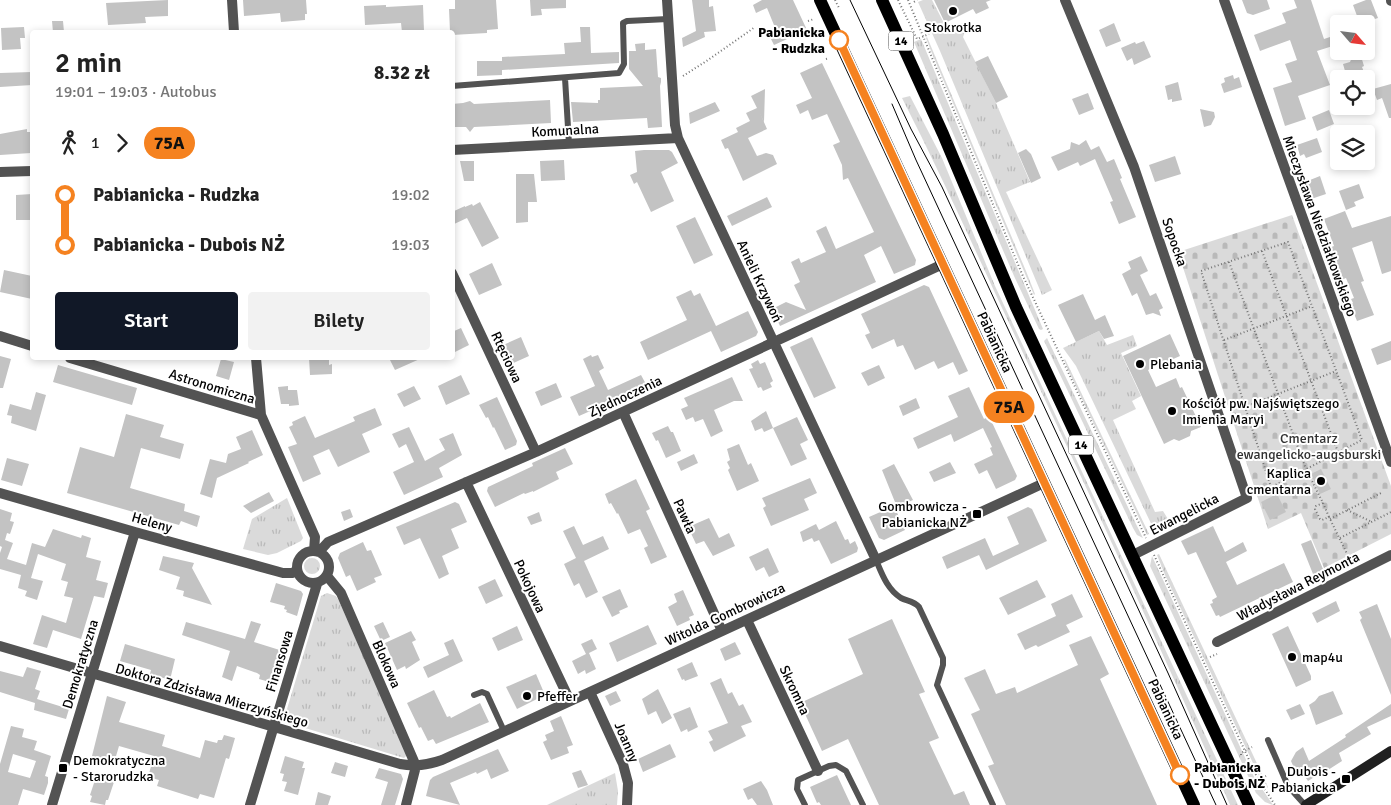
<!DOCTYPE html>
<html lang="pl">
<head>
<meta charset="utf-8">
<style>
  body { margin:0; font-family:Signika,sans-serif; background:#f2f2f2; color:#222; height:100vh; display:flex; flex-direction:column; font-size:19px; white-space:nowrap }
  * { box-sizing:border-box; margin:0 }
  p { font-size:16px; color:#767676 }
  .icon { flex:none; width:28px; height:28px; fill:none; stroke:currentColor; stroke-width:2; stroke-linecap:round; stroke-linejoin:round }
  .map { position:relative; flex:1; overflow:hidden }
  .sheet { position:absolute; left:30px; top:30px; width:425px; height:330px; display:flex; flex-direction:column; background:#fff; border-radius:5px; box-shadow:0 2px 8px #0003 }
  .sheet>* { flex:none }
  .badge { padding:0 10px; border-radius:16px; font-size:18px; line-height:32px }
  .needle { width:32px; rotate:118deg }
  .fabs { position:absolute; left:1330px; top:15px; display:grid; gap:10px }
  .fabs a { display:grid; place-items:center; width:45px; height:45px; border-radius:5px; background:#fff; box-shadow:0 2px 8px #0003; font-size:25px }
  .map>.badge { position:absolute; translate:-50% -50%; box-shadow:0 0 0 2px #fff }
  .legs { display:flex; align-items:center; gap:8px; height:55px; padding:0 25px; font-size:16px }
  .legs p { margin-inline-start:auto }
  .overview { display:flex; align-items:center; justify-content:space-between; height:85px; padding:0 25px }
  h1 { font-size:28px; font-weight:600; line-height:38px }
  .action { display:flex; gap:10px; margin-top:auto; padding:10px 25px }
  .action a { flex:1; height:58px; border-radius:5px; background:#111827; color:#fff; font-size:20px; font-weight:600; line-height:58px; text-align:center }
  .action a+a { background:#f2f2f2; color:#222 }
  ul { padding:0 25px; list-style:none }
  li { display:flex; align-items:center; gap:18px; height:50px; font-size:19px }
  li i { display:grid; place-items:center; width:8px; height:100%; margin:0 6px; background:currentColor }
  li i::after { content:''; width:12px; height:12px; margin:-6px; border:4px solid; border-radius:50%; background:#fff }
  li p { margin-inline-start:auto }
  li:first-child i { background:linear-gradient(#0000 50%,currentColor 0) }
  li:last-child i { background:linear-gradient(currentColor 50%,#0000 0) }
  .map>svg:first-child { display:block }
  .grass { fill:url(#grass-tufts) }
  .cemetery { fill:url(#cemetery-stones) }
  .building { fill:#c3c3c3; fill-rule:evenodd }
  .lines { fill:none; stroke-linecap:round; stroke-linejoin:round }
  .path { stroke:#757575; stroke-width:2; stroke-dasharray:1 2.5; stroke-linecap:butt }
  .lane { stroke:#535353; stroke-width:6 }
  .street { stroke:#535353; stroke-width:10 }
  .secondary { stroke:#202020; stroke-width:10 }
  .primary { stroke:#000; stroke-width:12 }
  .tram { stroke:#000; stroke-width:1 }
  .line-1-casing { stroke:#fff; stroke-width:11 }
  .line-1 { stroke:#f58220; stroke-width:8 }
  .poi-dot { fill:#000; stroke:#fff; stroke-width:2 }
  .stop-1-dot { fill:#fff; stroke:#f58220; stroke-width:2.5 }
  .labels { text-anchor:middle; stroke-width:4; stroke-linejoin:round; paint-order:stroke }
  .shield { fill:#fff; stroke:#4c4c4c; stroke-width:1 }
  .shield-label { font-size:12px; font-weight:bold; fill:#000 }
  .poi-label { font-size:14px; fill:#000; stroke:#fff; text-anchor:start }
  .stop-label { font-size:14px; font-weight:bold; fill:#000; stroke:#fff; text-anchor:end }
  .street-label { font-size:14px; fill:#000; stroke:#fff }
  .park-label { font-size:14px; fill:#313131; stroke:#fff }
</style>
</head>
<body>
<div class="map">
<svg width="1391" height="805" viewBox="0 0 1391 805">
  <defs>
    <pattern id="grass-tufts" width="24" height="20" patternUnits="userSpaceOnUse" patternTransform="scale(1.25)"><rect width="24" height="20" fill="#dadada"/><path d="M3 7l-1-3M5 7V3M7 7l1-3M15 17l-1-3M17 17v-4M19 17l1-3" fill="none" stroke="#b9b9b9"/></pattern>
    <pattern id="cemetery-stones" width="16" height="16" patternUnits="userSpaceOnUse" patternTransform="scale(1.25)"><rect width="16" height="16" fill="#dadada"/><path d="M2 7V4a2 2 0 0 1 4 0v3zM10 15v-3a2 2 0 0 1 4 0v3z" fill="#b9b9b9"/></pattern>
  </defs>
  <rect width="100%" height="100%" fill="#fff"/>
  <path class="grass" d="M923,0H932L946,27L969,22L963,37L996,103L1030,182L1006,192L1052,290L1042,295L940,51L918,2Z
    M927,37L1026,271L1035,294L1034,295L931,51L926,38Z
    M921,39L1043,329L1041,330L1039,329L1014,276L914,42Z
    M910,96L942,158L995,286L1238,805H1230C1163,653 1094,503 1023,353C983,268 945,182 902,98Z
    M1099,331L1107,345L1133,335L1137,346L1121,353L1141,396L1132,401L1136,409L1113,420L1155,512L1163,511L1171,524L1156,534L1076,366L1063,348Z
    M1047,338L1136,524L1143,538L1137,535L1133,528L1044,341Z
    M1065,359L1149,534L1147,535L1071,376L1064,360Z
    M287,498L303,538L301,541L277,553L268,555L243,549L252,519Z
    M1159,554L1268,787L1267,788L1259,776L1165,575L1157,555Z
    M1152,556L1254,777L1273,805L1265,802L1256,793L1150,566Z
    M304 566a8 8 0 1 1 16 0a8 8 0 1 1-16 0Z
    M327,593L336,596L339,601L407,755L404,758L292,724L285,722L284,719L321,596Z
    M615,773L618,791L617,805H547Z"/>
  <path class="cemetery" d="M1292,215L1391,486V534L1324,568L1301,513L1268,529L1178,252Z"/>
  <path class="building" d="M168,0V16L145,17L146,23L108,25L106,3Z
    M243,0H306L307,14H305V20L281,22L280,13L244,16Z
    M455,0H496L498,29L487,30V33L452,35V32H450L449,9H455Z
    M530,0H566V8L541,9L542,15L531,16Z
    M692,0H709V7L713,6L716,31L704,32L705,37L683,47L682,38L696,31Z
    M762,0H793L807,30L774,45L768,33L776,30L767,8L756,13L753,5Z
    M934,0H991L986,2L989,8L976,14L973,9L945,23Z
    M1242,0H1267L1270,9L1253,15L1247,13Z
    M1294,0H1311L1324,39L1339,34V44L1317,51L1330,85L1298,96L1306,119L1285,126L1273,88L1292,82L1285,64L1297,60L1290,40L1260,51L1254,35L1286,23L1282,13L1297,8Z
    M1366,0H1371L1378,18L1360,24L1353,5Z
    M386,5V7L423,5L424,31L402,32L401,23L365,25L364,6Z
    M52,21H63L64,32H53Z
    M1114,23L1121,41L1106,47L1099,30Z
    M24,27L25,38H20L21,49L2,50L1,28Z
    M580,27H590L591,53L619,52V63L502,70V75L477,76V61H502V57L565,54L564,43L581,42Z
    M1144,41L1151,57L1134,65L1132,58L1127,61L1121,48L1135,42L1136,44Z
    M645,43V50L656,49L658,77L661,78V82L660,86L662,127L648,128L647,118L573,122L571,102L598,103V100H600V88L643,86L629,69V51H636L635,44Z
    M1360,53L1364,66L1362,67L1364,72L1347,78L1343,64L1350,62L1353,55Z
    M988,56L1008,97L996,103L975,62Z
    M822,63L916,260L915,265L894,274L881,246L864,255L876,282L780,326L772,309L786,302L806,310L794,285L800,282L791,262L799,258L801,263L826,252L816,231L826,226L836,249L874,232L848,178L843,180L842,165L833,145L840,142L827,114L812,120L808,110L800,114L796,105L812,98L800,73Z
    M32,72V85L0,87V73Z
    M1233,75L1234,79L1239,77L1242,87L1224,93L1221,84L1225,82L1224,78Z
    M1178,82L1182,100L1172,102V99L1168,100L1165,86Z
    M1391,84V118H1389L1382,98L1377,100L1373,89Z
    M765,89L764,122L759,111L767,129L748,138L757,156L766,153L773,155L777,164L743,181L728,148L725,149L721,140L738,132L736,128L750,121L746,113L757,108L751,96Z
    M1088,93L1094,109L1079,115L1072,99Z
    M550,100L551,123L474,127L470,132L466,127H452V104L463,103L470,101L474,104Z
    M715,102L720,111L690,124L689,113Z
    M1200,109L1214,112L1215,117L1211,125L1204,127Z
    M1329,110L1334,124L1317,131L1312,117Z
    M27,129V132H30L31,153L0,155V134Z
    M1317,138L1322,152L1306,158L1304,154L1300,156L1297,145Z
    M1086,140L1091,150L1099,146L1107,162L1114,159L1122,178L1120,179L1136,217L1119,224L1110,202L1113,201L1095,159L1080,166L1078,162L1058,171L1051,157L1070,149L1071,142L1079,145Z
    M1026,149L1031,154L1041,178L1031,183L1018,153Z
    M644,150H669L672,152L678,163L661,172L674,201L651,212L637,182L634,184L630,175L637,172L635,151Z
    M1175,156L1181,174L1155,182L1149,165Z
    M564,160L565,180L541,181L540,161Z
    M460,161H474V181H464Z
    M516,174H534L537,202H528V222L516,223Z
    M1320,176L1326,194L1311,199L1305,182Z
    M1359,184L1364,198L1354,202L1356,206L1346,210L1339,191Z
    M32,194V220H16V195Z
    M767,197L772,207L732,226L727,216Z
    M480,202L499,238L482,247L467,218L452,225V212L465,206V207L472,204L473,206Z
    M1345,211L1352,228L1391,216V271L1382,274L1372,241L1352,248L1364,281L1361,282L1374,315L1357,321L1350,304L1353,303L1351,299L1354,298L1346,278L1341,280L1329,248L1334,246L1324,219Z
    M695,217L713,255L694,264L676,226Z
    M1141,256L1148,271L1140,275L1150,296L1156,293L1163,308L1159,310L1161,316L1153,313L1146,315L1137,293L1132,296L1122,274L1131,269L1128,262Z
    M492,263L502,285L479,295L469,274Z
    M4,270L32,276V299L0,292Z
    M924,285L929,287L968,371L959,375L953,362L938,369L934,361L915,370L903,345L897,347L894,339L872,349L865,335L870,333L861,314Z
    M691,290L694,296L700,293L716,326L748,311L758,332L756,336L721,352L711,331L648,360L640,342L687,320L676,297Z
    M1083,294L1095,320L1105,315L1114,336L1104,339L1099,331L1076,342L1058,305Z
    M461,328L469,345L455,352L452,347V332Z
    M1170,334L1180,356L1148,370L1156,387L1176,378L1180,388L1182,387L1201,427L1191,431L1190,436L1179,441L1174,439L1164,444L1123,356Z
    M521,337L529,356L509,365L501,346Z
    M812,337L836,388L814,398L790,347Z
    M1391,341V360L1377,365L1371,349Z
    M591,355L592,357L598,355L604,368L599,371L608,390L641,375L647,386L579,416L570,397L595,386L583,359Z
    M0,356L11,359L3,388H0Z
    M309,358H329V365L332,364V374L310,375Z
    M389,358H422L395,370Z
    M221,359L234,362L229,380L216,376Z
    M758,360L760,364L765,362L773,381L770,383L772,387L763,391L761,387L758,388L749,369L753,368L751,364Z
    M58,365L137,388L132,405L53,382Z
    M879,365L885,378L868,386L861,373Z
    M461,375L470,394L446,405L438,386Z
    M732,377L743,401H734L714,410L723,431L711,437L703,419L695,422L693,417L686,420L681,409L688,406L684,398Z
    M556,383L562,397L541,406L535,392Z
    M288,386V390H297L299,405L289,406V404H281L278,387Z
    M414,386L421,399L404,407L397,394Z
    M969,387L984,419L989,416L1017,476L1015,480L996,489L987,470L979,474L974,464L993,455L990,448L992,447L983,428L954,442L951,434L918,449L913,438L958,417L948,396Z
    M36,392L46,395L36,431L11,423L12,416L7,415L10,404L31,410Z
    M497,397L517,441L516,445L505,450L494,427L493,428L488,417L486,418L479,405Z
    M916,398L920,408L903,416L899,406Z
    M375,408L382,425L362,434L370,452L338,467L329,449L313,456L321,474L303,482L288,447L297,444L289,427L293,425L292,422L305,416L315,438L355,421L353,417Z
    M766,411L773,428L764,432L762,428L755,431L751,421Z
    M126,414L164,425L160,437L184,444L180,459L141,448L130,488L185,504L184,511L200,516L197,527L181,521L179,525L67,493L80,447L114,457Z
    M797,417L808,440L800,444L807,459L791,466L773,428Z
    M668,426L671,432H673L681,451L666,458L658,440L656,441L652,433Z
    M409,427L425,461L445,450L439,439L453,433L462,455L439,468L443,477L404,495L393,472L414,462L406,444L399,448L392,434Z
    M252,430L263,455L248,462L249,463L217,478L212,498L200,494L210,459L226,463L228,454L241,449L236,437Z
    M739,444L748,465L751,463L759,481L737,491L728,470L730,468L727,462L730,460L727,449Z
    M565,448L573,464L556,472L559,479L533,492V491L525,494L524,493L495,507L487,491L488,487L533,466L532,463Z
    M694,454L698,463L681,471L677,462Z
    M7,458L29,464L22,486L1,480Z
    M950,462L956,473L934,482L929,472Z
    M894,464L913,500L897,507L882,470Z
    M1321,469L1331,489L1320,494L1311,474Z
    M810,478L817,493L804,499L809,510L771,526L763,508L766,506L762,498Z
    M636,479L650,509L646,511L667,557L651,564L644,548L648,546L640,529L628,534L618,513L617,514L611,503L609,504L605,494Z
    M269,492L274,501L251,513L243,506Z
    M1277,494L1286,512L1270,520L1261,502Z
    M455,502L459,504L467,522L451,529L459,548L442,556L449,574L439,579L420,538L404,545L396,527Z
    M894,506L905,530L884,540L879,538L869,517Z
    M1028,507L1032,509L1047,541L986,570L979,555L947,569L942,557L985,538L993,556L1019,544L1007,517Z
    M0,509L12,513L10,521L14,522L10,534L7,533L5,540L13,543L7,559L26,565L32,543L45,547L53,529L81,538L82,535L91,538L86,557L101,561L96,580L108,583L104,598L94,596L81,639L53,630L47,648L33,644L42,615L66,623L73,598L64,596L68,582L61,580L66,564L38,554L31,578L43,581L37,600L25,596L27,591L18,588L21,575L0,569V553L2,547L0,546Z
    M350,509L353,517L344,521L341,512Z
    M539,512L542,521L531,525L527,517Z
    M709,518L719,538L729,533L735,546L713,556L704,541L696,544L688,527Z
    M836,521L845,540L848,539L850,544L855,541L858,548L857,552L831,564L819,540L814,542L812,538L803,542L800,532L816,524L819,530Z
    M574,526L583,545L603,536L609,549L584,561L598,592L586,598L579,583L574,586L564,564L576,558L563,531Z
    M1213,526L1225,552L1243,542L1247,551L1226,562L1237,585L1284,563L1293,582L1220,617L1219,615L1216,616L1210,604L1213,603L1212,600L1217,597L1196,552L1188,555L1181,541Z
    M1311,540L1325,574L1315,579L1301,544Z
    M363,542L367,551L371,550L382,575L374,578L376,582L357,591L350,575L346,577L338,558L340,553Z
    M768,548L779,572L769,577L764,567L756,571L749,557Z
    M163,556L194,563L192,568L212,605L183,596L184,591L176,589L180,577L159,570Z
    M495,579L503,596L486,604L478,587Z
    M1037,580L1046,597L1008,615L999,598Z
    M276,583L301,591L303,594L297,616L286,612L287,610L284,609L285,606L270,602Z
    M620,589L628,607L619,611L620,613L612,617L602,597Z
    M683,590L694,615L689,617L690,620L677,626L668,607L677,602L674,594Z
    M1072,594L1083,617L1066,625L1070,632L1038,647L1036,645L1025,650L1017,634L1056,616L1051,604Z
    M1336,601L1340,611L1317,623L1312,613Z
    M1377,604L1391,639V695L1360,620L1362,618L1359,612Z
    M892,619L925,692L919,694L939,738L929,742L954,795L964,791L970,805H879L848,739L822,751L800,703L863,674L848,639Z
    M251,621L261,624L254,642L286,652L276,684L259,679L260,675L257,673L237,666L232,681L222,677L230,651L182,635L186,622L245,639Z
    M383,622L390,637L381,641L374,626Z
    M648,625L657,644L617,662L609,643Z
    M517,626L523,640L498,651L492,638Z
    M1288,626L1311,676V680L1296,687L1272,634Z
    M411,631L416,640L412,642L420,660L406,669L405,666L397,670L385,643Z
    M1091,636L1109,674L1100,679L1157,805H1006L988,766L994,764L971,714L980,710L964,678L985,669L996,694L1015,687L1017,693L1078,665L1069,645Z
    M453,639L463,661L428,678L423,667L449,655L444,643Z
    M592,639L597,649L589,653L596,669L586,674L585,670L578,674L572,661L586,654L581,644Z
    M735,642L741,654L725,661L720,649Z
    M125,644L175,659L170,680L150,674L151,670L120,661Z
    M692,662L698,676L685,681L684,679L682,680L677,669Z
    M27,667L41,671L35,689L40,691L37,699L69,709L66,719L34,710L35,703L0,692V671L23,677Z
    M536,674L545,695L517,709L506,687Z
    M721,678L728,694L732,692L739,706L743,704L752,722L741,726L746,736L714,752L709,742L713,740L708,731L728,723L710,683Z
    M658,689L672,718L662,724L656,711L648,715L642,699Z
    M434,690L447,717L450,716L451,718L480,703L489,722L436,744L433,739L428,741L421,727L419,728L407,703Z
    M616,691L621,701L610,706L605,696Z
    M1333,691L1343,714L1316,725L1309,705L1315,701L1319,696Z
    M107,696L126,702L119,722L165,735L162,746L200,758L205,740L217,743L218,740H222L224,735L235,738L229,759L226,758L214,798L200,794L198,799L157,786L159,780L148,777L154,756L119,746L114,763L107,761L106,764L97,761L98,758L92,756Z
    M1300,704L1305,714L1291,720L1286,710Z
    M1391,704V716L1367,727L1371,734L1339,753L1342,761L1317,777L1316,776L1308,781L1302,772L1297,775L1291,761L1296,752L1303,747L1309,761L1346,737L1345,735Z
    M690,707L698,727L688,732L687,729L681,732L673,714Z
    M561,716L573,745L567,747L569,753L551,760L543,742L547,740L545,735L554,731L550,721Z
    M11,726L24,729L22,737L37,741L34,750L51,756L45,776L48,777V783L44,795L23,789L18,805H0V764ZM13,754L36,761L30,778L8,772Z
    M670,744L676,757L643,772L638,759Z
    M498,749L509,771L491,779L487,769L477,774L476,772L450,783L460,805L426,796L430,780L433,777Z
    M285,756L304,762L302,768H305L298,795L284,791L287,782L282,781L284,774L280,773Z
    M335,762L348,766L345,777L331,773Z
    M379,768L401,774L403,779L395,805H381L388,782L375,778Z
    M581,770L588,785L578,788L572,773Z
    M837,775L851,805H821L819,802L817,803L810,787Z
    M96,777L114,782L108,800H106L105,805L90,802L92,796L90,795Z
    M761,781L767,790L773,805H757L752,798L748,800L743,789Z
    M318,792L331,796L328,805H315Z"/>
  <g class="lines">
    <path class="path" d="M835,0L839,8
      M898,0L917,39L929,34
      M908,0L1022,274L1146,538
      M914,2L917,0
      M808,21L814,19
      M826,59L829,58
      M683,76L708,60L755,27
      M1262,251L1338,452
      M1229,262L1306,469L1323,503L1316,506L1315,509L1320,519L1322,520L1329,517L1352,564
      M1224,340L1312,306
      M1245,407L1336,371
      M1257,494C1292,477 1327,458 1362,440L1288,242L1201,271L1271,487
      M1323,503L1329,517
      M1347,510L1372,522
      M1330,519L1383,492
      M1340,538L1391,512
      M1154,555L1257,777L1275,805
      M1210,657L1217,654
      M1241,755V753L1252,747
      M1251,778L1255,782L1266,776"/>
    <path class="lane" d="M565,78L569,144
      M452,86L619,73L624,64L623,23L627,21L668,19
      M876,560C882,574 887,589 901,598C907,601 914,601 919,607L943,658V665L937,685L993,805
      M474,695L482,692L487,694L504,731
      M1268,740L1288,786L1305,805
      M805,805L797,789L798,780L829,766L836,765L846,771L863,805"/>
    <path class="street" d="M232,0L234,32
      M667,0L675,125L678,138L876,560
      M1065,0L1134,167L1247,498L1133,555
      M1224,0L1391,462
      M1391,0V1
      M452,150L678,138
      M0,172L32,171
      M452,273L536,452
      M0,336L32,346
      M70,358L261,415
      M256,358L261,415L315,537L314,551
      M623,412L722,631
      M466,482L570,701
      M0,493L135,532L283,573H292L297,571
      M297 567a16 16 0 1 1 32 0a16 16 0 1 1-32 0Z
      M319,552L328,542L536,452L943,264
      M327,576L341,593L416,766
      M747,620L818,771
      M1217,642L1391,555
      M0,646L400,764C415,767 427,765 442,760L1044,483
      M590,692L623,764L628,783L627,805
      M52,805L135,532
      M250,805L317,584
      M406,805L416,766"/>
    <path class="secondary" d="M1306,805L1391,751"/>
    <path class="primary" d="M820,0L1194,805
      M882,0L943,134L1016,307L1249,805"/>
    <path class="tram" d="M850,0L911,129L942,187L1168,673L1227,805
      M892,104L916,160L1216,805"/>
  </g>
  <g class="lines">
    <defs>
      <path id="line-1" d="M839,40L1180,775"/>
    </defs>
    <use href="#line-1" class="line-1-casing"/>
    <use href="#line-1" class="line-1"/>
  </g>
  <g class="poi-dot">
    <circle cx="953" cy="11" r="5"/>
    <circle cx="1140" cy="364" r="5"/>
    <circle cx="1172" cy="411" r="5"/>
    <circle cx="1321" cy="481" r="5"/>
    <rect x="972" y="509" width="10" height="10" rx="2.5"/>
    <circle cx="1292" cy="657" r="5"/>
    <circle cx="527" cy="696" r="5"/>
    <rect x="58" y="763" width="10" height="10" rx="2.5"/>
    <rect x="1341" y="774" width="10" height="10" rx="2.5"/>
  </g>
  <g class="stop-1-dot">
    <circle cx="839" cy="40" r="9"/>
    <circle cx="1180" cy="775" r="9"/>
  </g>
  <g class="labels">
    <g class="shield">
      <rect x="888.5" y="31.5" width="25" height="19" rx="4"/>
      <rect x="1068.5" y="435.5" width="25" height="19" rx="4"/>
    </g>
    <g class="shield-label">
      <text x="901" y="45">14</text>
      <text x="1081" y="449">14</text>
    </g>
    <g class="poi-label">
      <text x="953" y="32" text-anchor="middle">Stokrotka</text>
      <text x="1150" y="369">Plebania</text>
      <text x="1182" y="408">Kościół pw. Najświętszego<tspan x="1182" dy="16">Imienia Maryi</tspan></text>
      <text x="1311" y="478" text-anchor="end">Kaplica<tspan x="1311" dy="16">cmentarna</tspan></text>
      <text x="967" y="511" text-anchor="end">Gombrowicza -<tspan x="967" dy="16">Pabianicka NŻ</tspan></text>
      <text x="1302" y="662">map4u</text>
      <text x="537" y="701">Pfeffer</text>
      <text x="73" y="765">Demokratyczna<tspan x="73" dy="16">- Starorudzka</tspan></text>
      <text x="1336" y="776" text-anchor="end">Dubois -<tspan x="1336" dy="16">Pabianicka</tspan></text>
    </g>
    <g class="stop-label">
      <text x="825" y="37">Pabianicka<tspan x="825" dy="16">- Rudzka</tspan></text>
      <text x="1194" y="772" text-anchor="start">Pabianicka<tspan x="1194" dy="16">- Dubois NŻ</tspan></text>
    </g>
    <g class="street-label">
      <text transform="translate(565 130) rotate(-3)" y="5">Komunalna</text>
      <text transform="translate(1320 226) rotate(70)" y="5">Mieczysława Niedziałkowskiego</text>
      <text transform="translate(1175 242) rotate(71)" y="5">Sopocka</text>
      <text transform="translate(760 281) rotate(65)" y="5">Anieli Krzywoń</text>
      <text transform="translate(995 342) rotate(65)" y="5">Pabianicka</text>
      <text transform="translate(507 357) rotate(65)" y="5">Rtęciowa</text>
      <text transform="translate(212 386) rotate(17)" y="5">Astronomiczna</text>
      <text transform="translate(625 396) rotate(-25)" y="5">Zjednoczenia</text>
      <text transform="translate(1184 514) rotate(-27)" y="5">Ewangelicka</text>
      <text transform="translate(685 516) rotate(66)" y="5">Pawła</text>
      <text transform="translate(152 522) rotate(16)" y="5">Heleny</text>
      <text transform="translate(530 586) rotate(65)" y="5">Pokojowa</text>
      <text transform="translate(1298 586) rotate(-27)" y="5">Władysława Reymonta</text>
      <text transform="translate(725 614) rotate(-25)" y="5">Witolda Gombrowicza</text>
      <text transform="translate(279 661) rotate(-73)" y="5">Finansowa</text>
      <text transform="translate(80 664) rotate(-73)" y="5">Demokratyczna</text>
      <text transform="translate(387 664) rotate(66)" y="5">Blokowa</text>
      <text transform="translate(795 690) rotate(65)" y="5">Skromna</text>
      <text transform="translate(212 695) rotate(16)" y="5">Doktora Zdzisława Mierzyńskiego</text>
      <text transform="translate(1166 709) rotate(65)" y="5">Pabianicka</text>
      <text transform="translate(627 742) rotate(67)" y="5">Joanny</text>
    </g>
    <g class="park-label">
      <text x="1309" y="443">Cmentarz<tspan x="1309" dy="16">ewangelicko-augsburski</tspan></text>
    </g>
  </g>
</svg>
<div class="fabs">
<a><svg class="needle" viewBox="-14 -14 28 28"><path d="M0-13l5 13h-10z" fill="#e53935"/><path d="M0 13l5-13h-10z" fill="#767676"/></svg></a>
<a><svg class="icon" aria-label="locate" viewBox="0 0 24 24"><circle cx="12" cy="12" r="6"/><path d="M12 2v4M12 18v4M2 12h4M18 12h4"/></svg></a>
<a><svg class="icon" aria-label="layers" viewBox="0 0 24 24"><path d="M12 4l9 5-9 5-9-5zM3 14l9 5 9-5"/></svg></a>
</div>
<b class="badge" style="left:1009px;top:407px;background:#f58220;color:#111">75A</b>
<section class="sheet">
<div class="overview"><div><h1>2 min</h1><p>19:01 – 19:03 · Autobus</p></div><b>8.32 zł</b></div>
<div class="legs"><svg class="icon" aria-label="walk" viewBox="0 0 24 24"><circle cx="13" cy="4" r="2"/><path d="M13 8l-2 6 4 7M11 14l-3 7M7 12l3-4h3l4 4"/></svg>1<svg class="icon" aria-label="forward" viewBox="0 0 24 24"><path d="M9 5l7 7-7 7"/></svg><b class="badge" style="background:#f58220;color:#111">75A</b></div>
<ul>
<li><i style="color:#f58220"></i><b>Pabianicka - Rudzka</b><p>19:02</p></li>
<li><i style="color:#f58220"></i><b>Pabianicka - Dubois NŻ</b><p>19:03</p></li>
</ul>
<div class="action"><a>Start</a><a>Bilety</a></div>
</section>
</div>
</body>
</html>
